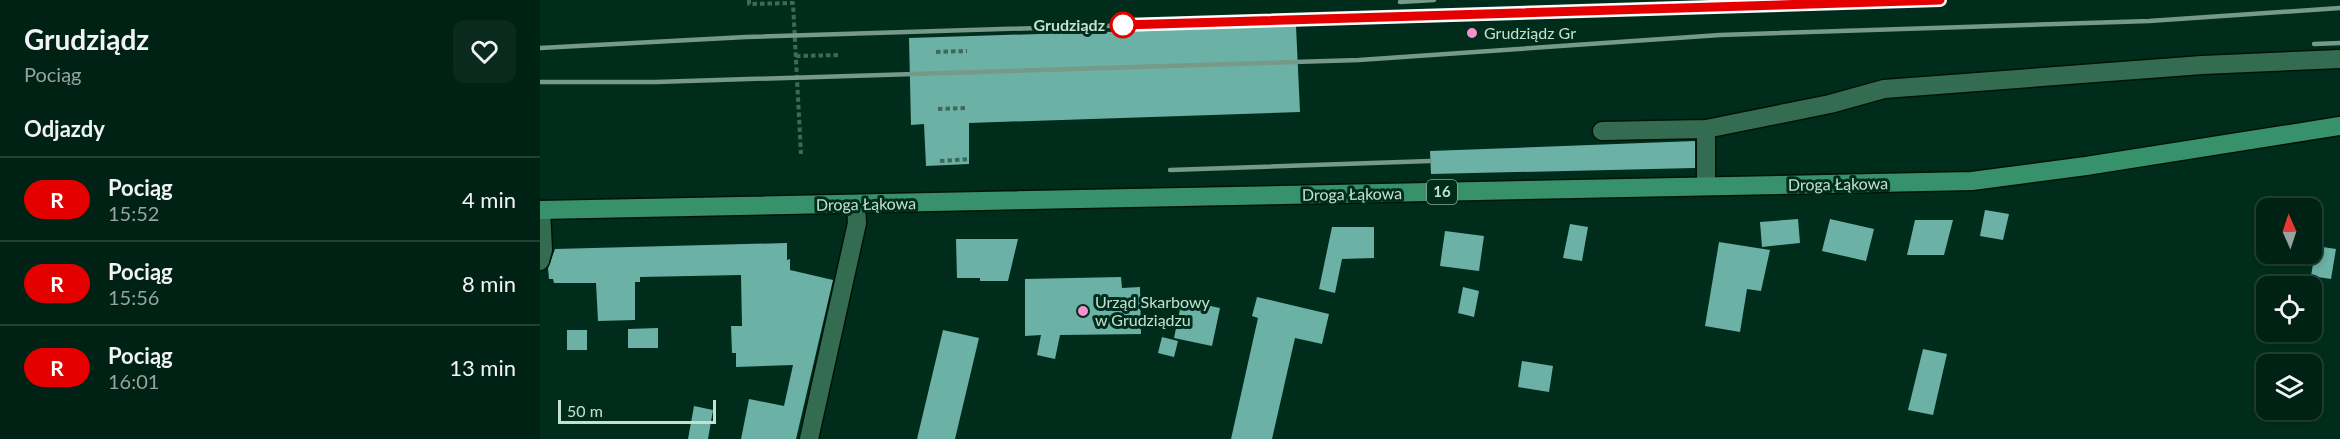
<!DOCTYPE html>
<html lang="pl">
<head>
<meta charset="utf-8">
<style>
  body { margin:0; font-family:Lato,sans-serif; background:#0a2a1d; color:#f1f3f6; height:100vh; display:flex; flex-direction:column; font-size:22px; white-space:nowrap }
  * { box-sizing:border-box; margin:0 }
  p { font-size:20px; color:#95a4a0 }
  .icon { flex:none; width:33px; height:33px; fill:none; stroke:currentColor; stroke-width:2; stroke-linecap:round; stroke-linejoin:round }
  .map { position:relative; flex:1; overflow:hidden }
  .side { display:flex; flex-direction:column; background:#002214; width:540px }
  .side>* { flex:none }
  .badge { padding:0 12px; border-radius:20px; font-size:21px; line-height:39px }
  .needle { width:39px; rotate:357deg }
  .tools { position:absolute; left:1716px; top:198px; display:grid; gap:12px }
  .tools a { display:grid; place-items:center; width:66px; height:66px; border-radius:12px; background:#002214; box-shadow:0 3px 9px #0003,0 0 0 2px #223f34; font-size:30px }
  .scale { position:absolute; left:18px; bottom:15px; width:158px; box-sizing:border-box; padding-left:6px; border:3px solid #c4e0d1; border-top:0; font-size:16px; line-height:21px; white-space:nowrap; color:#c4e0d1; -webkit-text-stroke:4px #002d1b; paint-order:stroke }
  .map>.badge { position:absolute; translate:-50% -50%; box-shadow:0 0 0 3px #fff }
  h2 { padding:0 24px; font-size:22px; line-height:54px }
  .round { display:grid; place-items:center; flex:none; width:63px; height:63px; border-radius:12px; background:#0a2a1d }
  .overview { display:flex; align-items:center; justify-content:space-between; height:102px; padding:0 24px }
  h1 { font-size:28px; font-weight:700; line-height:45px }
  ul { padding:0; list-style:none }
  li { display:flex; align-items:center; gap:18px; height:84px; padding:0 24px; border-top:2px solid #223f34 }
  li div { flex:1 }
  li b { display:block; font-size:22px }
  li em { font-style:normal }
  li .badge { min-width:66px; font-weight:700; text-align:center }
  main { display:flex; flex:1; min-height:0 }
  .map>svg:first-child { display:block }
  .building { fill:#6bb1a6 }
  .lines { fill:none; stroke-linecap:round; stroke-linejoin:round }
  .minor-casing { stroke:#001307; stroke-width:21 }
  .major-casing { stroke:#001307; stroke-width:21 }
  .path { stroke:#406857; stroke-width:4; stroke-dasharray:4.5 3; stroke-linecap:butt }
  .minor { stroke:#346c52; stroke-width:18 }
  .major { stroke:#37916b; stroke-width:18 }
  .rail { stroke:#779989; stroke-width:4.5 }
  .line-casing { stroke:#fff; stroke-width:14 }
  .line { stroke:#e50000; stroke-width:9 }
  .stop-dot { fill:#fff; stroke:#e50000; stroke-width:3 }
  .poi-dot { fill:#f590d1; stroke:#002d1b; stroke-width:2 }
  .labels { text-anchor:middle; stroke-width:6; stroke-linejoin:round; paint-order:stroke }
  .shield { fill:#002d1b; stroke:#89aa9a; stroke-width:1.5 }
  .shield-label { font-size:15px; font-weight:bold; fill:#c4e0d1 }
  .stop-label { font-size:16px; font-weight:bold; fill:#c4e0d1; stroke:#002d1b; text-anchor:end }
  .poi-label { font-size:16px; fill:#c4e0d1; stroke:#002d1b; text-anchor:start }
  .street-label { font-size:16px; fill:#c4e0d1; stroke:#002d1b }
</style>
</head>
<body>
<main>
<section class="side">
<div class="overview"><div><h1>Grudziądz</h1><p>Pociąg</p></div><a class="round"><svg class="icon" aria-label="heart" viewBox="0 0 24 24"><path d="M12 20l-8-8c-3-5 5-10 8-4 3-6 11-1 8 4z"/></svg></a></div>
<h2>Odjazdy</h2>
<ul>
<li><span class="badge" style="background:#e50000;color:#fff">R</span><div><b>Pociąg</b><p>15:52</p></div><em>4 min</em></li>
<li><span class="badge" style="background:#e50000;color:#fff">R</span><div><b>Pociąg</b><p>15:56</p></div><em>8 min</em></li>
<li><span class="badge" style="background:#e50000;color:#fff">R</span><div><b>Pociąg</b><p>16:01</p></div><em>13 min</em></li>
</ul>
</section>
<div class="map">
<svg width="1800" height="439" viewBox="0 0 1800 439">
  <rect width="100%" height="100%" fill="#002d1b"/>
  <path class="building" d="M756,26L760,112L429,123V164L386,166L384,124L371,125L369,38Z
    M1155,141V168L891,174L890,151Z
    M1445,210L1469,214L1463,240L1440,236Z
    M1258,219L1260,243L1222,247L1220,222Z
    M1290,219L1334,229L1326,261L1282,251Z
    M1375,220H1413L1404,255H1367Z
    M1030,224L1048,227L1042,261L1023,258Z
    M792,227H834V258L802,259L795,293L779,289Z
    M905,231L944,236L939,271L900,266Z
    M416,239H478L468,281H440V278H417Z
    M1179,242L1230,250L1221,291L1207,289L1200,332L1165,326Z
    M247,243V260L250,259V270L293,280L256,439H201L209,399L244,406L253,365L196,367V353H192L191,326H202L201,275L100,277V282H95V320L58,321L56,283H14L13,279H9L8,268L15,249Z
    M1776,246L1796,249L1791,279L1771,276Z
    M581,277L582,288L600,287L601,334L520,335L515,359L497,355L501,335L485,336V279Z
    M923,287L939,291L934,317L918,313Z
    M717,297L789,314L782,344L755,338L732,439H691L718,318L712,316Z
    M642,300L680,308L672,346L634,338Z
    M118,328V348H88V329Z
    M27,330H47V350H27Z
    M403,330L439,338L415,439H377Z
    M622,337L638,341L634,357L618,353Z
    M1383,349L1407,354L1393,415L1368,410Z
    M982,361L1013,366L1009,392L978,387Z
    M154,406L173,410L168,439H148Z"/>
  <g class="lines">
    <defs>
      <path id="minor" d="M1166,129L1290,104L1344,89L1662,65L1800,59
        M1062,131L1166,129V186
        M0,261L3,250L1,210
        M269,439L317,223L316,204"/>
      <path id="major" d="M0,210L1432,181L1546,166L1800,126"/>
    </defs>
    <use href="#minor" class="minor-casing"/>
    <use href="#major" class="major-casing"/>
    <path class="path" d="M209,0V4L253,3L261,154
      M396,52L427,51
      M256,56L301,55
      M398,109L427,108
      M400,161L429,159"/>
    <use href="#minor" class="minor"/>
    <use href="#major" class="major"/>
    <path class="rail" d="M860,2L894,0
      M1774,44L1800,43
      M0,48L206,37L1401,0
      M0,82H116L819,60L1180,35L1609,21L1800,8
      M630,170L890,161"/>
  </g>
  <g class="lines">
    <defs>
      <path id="line" d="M583,25L1400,0"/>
    </defs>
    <use href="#line" class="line-casing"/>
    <use href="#line" class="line"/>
  </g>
  <circle class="stop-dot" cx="583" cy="25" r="12"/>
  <g class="poi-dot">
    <circle cx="932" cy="33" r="6"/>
    <circle cx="543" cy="311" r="6"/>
  </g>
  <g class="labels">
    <rect class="shield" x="887" y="180" width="30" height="24" rx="4.5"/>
    <g class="shield-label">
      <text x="902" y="197">16</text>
    </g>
    <g class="stop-label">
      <text x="565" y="31">Grudziądz</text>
    </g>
    <g class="poi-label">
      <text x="944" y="39">Grudziądz Gr</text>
      <text x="555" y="308">Urząd Skarbowy<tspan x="555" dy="18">w Grudziądzu</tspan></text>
    </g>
    <g class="street-label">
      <text transform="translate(1298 184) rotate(-1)" y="6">Droga Łąkowa</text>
      <text transform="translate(812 194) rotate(-1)" y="6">Droga Łąkowa</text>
      <text transform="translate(326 204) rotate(-1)" y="6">Droga Łąkowa</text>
    </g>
  </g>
</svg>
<div class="tools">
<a><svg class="needle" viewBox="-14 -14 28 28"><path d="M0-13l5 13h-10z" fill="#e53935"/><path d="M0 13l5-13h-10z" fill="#95a4a0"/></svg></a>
<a><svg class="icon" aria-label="locate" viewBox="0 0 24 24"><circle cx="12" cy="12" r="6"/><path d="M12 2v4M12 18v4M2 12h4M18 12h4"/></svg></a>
<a><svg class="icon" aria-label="layers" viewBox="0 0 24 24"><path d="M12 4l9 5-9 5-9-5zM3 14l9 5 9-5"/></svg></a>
</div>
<div class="scale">50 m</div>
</div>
</main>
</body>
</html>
